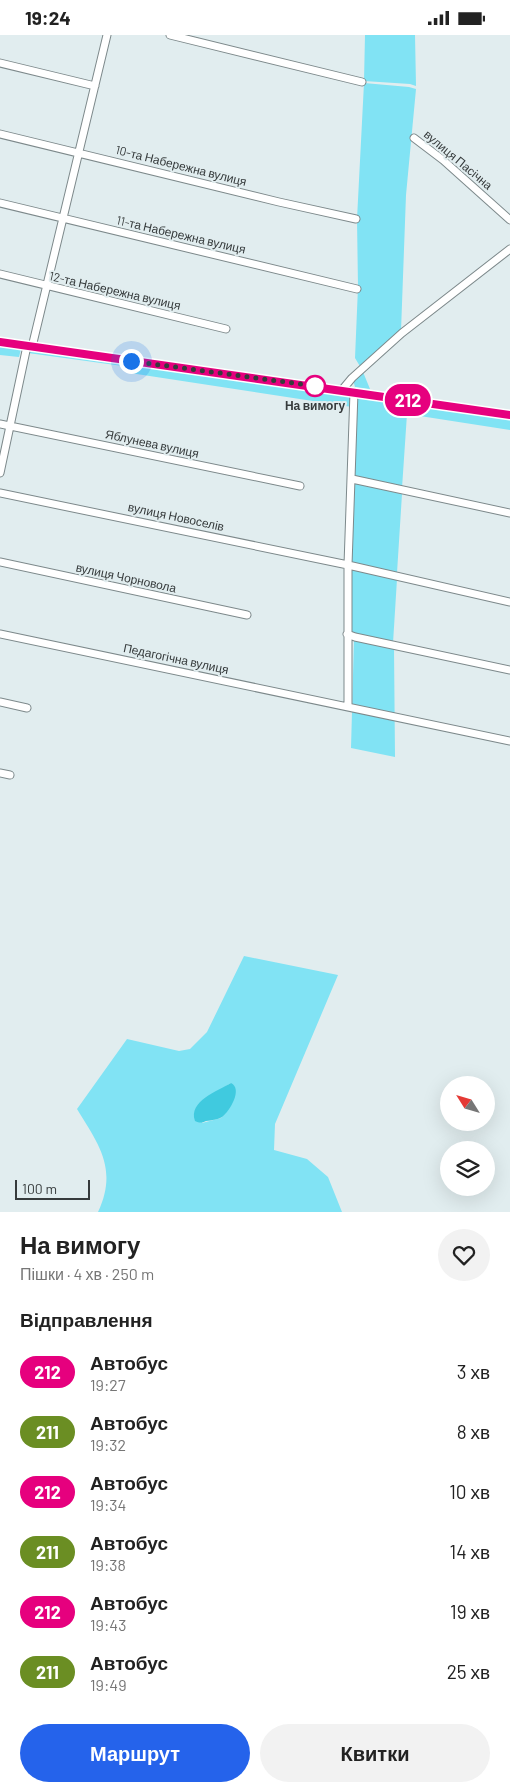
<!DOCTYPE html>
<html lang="uk">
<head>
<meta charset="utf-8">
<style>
  body { margin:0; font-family:Barlow,sans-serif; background:#f2f2f2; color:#222; height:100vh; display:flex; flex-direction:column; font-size:19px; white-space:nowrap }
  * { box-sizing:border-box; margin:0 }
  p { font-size:16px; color:#767676 }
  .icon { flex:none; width:28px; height:28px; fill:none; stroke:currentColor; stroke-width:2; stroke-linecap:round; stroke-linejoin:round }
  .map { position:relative; height:1177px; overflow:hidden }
  .details { display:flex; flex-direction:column; background:#fff; flex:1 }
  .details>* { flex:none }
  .badge { padding:0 10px; border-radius:16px; font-size:18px; line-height:32px }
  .needle { width:32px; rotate:307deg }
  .fabs { position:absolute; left:440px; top:1041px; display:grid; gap:10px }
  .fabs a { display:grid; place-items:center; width:55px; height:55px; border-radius:50%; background:#fff; box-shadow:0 5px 20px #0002; font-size:25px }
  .scale { position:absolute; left:15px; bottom:12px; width:75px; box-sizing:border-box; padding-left:5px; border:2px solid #363b3c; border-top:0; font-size:14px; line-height:18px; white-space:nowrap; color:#363b3c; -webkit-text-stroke:4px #e1edef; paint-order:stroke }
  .you { position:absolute; width:25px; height:25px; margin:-12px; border:4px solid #fff; border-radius:50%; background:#1a73e8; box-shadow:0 0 0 8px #1a73e833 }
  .map>.badge { position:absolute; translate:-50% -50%; box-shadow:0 0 0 2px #fff }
  h2 { padding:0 20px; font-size:19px; line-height:45px }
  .round { display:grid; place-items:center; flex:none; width:52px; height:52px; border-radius:26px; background:#f2f2f2 }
  .summary { display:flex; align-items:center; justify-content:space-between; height:85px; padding:0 20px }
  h1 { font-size:24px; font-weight:700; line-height:38px }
  .button { display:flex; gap:10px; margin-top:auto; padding:10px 20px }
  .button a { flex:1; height:58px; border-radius:30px; background:#2563eb; color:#fff; font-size:20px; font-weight:700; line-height:58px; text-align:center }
  .button a+a { background:#f2f2f2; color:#222 }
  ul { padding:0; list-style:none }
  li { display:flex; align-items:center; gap:15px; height:60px; padding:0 20px }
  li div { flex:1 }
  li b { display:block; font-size:19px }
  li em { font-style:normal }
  li .badge { min-width:55px; font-weight:700; text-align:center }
  .status { display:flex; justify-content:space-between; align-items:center; height:35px; padding:0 25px; background:#fff; direction:ltr }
  .status svg { height:14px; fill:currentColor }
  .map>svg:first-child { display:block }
  .green { fill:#81e3f4; fill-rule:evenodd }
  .water { fill:#40cadf }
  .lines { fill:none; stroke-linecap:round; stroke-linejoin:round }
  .minor-casing { stroke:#7d898b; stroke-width:9 }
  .minor { stroke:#fff; stroke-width:7 }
  .line-casing { stroke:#fff; stroke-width:11 }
  .line { stroke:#e6007e; stroke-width:8 }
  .walk { stroke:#363b3c; stroke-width:5; stroke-dasharray:0 9 }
  .stop-dot { fill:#fff; stroke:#e6007e; stroke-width:2.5 }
  .labels { text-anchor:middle; stroke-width:4; stroke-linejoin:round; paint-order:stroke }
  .street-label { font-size:12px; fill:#363b3c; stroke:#e1edef }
  .stop-label { font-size:12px; font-weight:bold; fill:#363b3c; stroke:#e1edef }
</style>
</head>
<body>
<div class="status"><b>19:24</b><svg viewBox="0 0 49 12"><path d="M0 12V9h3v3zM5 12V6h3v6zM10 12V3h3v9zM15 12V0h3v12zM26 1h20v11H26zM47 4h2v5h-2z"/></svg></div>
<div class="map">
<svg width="510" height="1177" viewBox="0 0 510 1177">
  <rect width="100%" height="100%" fill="#e1edef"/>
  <path class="green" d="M365,0H415L416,51L410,49L364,46Z
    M364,48L409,52L416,54L406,160L401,296L361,333L355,323L358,252L357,184Z
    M0,311L21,314L19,322L0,320Z
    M29,315L312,355V357L318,358L319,356L352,360V372L130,338V332L28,318Z
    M363,337L370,354L355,352L353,345Z
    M358,363L510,385V395L407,379L402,453L353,441Z
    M355,448L402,459L397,538L351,528Z
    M351,533L397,544L393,608L349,597Z
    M354,604L394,613L395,722L351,713Z
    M244,921L338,940L275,1089L274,1115L307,1124L328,1142L342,1177H98C118,1134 99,1110 77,1074L127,1004L179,1016L190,1014L207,997ZM231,1048L233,1064L227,1076L221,1083L202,1088L215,1058Z"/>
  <path class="water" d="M231,1048C243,1054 230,1076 222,1082C217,1085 212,1085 206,1086C201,1088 200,1088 195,1086C188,1066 218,1056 231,1048Z"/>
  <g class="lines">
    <defs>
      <path id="minor" d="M170,0L362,47
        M0,28L95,51
        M0,99L279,167L356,184
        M414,103L443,125L510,185
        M0,168L357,254
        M0,239L226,294
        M0,307L510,380
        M32,312L107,0
        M342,355L352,343L402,298L510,214
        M0,389L300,451
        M0,438L27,311
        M352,444L510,478
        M0,458L348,530L510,567
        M0,527L247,580
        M0,599L510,706
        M347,599L355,602L510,635
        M0,667L27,673
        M348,671V530L354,357
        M0,738L10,740"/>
    </defs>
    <use href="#minor" class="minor-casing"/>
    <use href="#minor" class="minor"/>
  </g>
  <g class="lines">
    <defs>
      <path id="line" d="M0,307L510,380"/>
    </defs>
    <use href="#line" class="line-casing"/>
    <use href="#line" class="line"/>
    <path class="walk" d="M131,326L315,351"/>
  </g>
  <circle class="stop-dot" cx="315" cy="351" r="10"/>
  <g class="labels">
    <g class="street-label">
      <text transform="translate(458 125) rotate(40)" y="4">вулиця Пасічна</text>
      <text transform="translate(181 131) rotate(14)" y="4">10-та Набережна вулиця</text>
      <text transform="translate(181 200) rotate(13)" y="4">11-та Набережна вулиця</text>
      <text transform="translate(115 256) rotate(13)" y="4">12-та Набережна вулиця</text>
      <text transform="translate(152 409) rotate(12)" y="4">Яблунева вулиця</text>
      <text transform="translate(176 482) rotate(12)" y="4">вулиця Новоселів</text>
      <text transform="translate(126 543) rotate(12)" y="4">вулиця Чорновола</text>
      <text transform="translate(176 624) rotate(12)" y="4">Педагогічна вулиця</text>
    </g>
    <g class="stop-label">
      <text x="315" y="375">На вимогу</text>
    </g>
  </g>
</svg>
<div class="fabs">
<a><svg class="needle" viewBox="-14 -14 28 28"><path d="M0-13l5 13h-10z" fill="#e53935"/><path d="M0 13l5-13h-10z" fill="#767676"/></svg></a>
<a><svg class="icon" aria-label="layers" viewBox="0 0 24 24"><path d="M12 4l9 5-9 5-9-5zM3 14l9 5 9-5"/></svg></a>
</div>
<div class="scale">100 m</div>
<div class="you" style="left:131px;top:326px"></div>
<b class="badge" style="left:408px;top:365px;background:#e6007e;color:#fff">212</b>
</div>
<section class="details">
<div class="summary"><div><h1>На вимогу</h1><p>Пішки · 4 хв · 250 m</p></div><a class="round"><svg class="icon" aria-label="heart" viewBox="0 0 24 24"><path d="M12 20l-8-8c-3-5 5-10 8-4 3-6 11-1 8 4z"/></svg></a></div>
<h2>Відправлення</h2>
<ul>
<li><span class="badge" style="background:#e6007e;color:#fff">212</span><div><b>Автобус</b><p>19:27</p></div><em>3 хв</em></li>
<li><span class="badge" style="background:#6b8e23;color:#fff">211</span><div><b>Автобус</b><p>19:32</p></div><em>8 хв</em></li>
<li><span class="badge" style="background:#e6007e;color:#fff">212</span><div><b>Автобус</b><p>19:34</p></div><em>10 хв</em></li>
<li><span class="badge" style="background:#6b8e23;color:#fff">211</span><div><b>Автобус</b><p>19:38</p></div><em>14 хв</em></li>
<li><span class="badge" style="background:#e6007e;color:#fff">212</span><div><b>Автобус</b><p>19:43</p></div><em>19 хв</em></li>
<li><span class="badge" style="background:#6b8e23;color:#fff">211</span><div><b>Автобус</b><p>19:49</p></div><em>25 хв</em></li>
</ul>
<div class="button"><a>Маршрут</a><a>Квитки</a></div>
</section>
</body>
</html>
